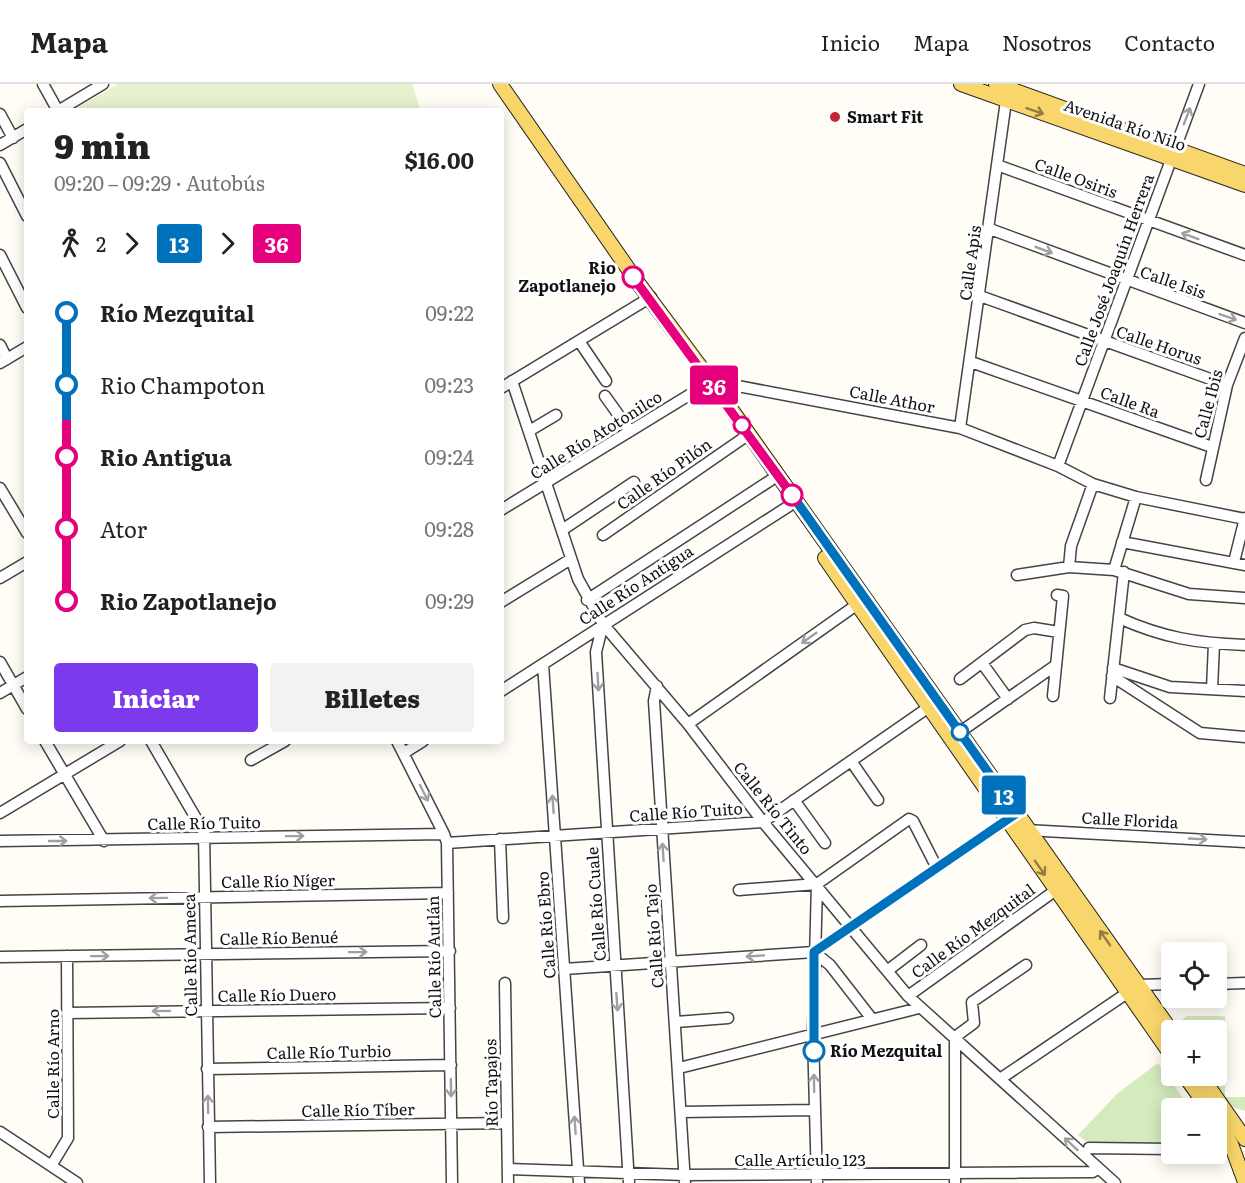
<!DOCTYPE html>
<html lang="es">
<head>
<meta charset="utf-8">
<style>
  body { margin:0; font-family:Literata,serif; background:#f2f2f2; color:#222; height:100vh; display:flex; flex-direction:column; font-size:22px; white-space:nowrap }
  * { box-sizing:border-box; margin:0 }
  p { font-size:20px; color:#767676 }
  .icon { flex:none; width:33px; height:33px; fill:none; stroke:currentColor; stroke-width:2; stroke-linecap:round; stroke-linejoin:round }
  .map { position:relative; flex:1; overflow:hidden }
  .panel { position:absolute; left:24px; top:24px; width:480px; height:636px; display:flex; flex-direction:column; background:#fff; border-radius:6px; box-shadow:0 3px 15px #0003 }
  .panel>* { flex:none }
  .badge { padding:0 12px; border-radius:4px; font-size:21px; line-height:39px }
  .fabs { position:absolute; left:1161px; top:858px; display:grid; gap:12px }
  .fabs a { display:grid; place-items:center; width:66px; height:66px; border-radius:6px; background:#fff; box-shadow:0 3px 15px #0003; font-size:30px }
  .map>.badge { position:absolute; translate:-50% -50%; box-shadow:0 0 0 3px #fff }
  .legs { display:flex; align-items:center; gap:9px; height:66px; padding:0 30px; font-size:20px }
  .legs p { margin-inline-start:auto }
  .headline { display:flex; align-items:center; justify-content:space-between; height:102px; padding:0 30px }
  h1 { font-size:33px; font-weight:800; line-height:45px }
  .cta { display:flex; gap:12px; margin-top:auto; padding:12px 30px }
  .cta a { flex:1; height:69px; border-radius:6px; background:#7c3aed; color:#fff; font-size:24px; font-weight:800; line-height:69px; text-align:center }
  .cta a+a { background:#f2f2f2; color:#222 }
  ul { padding:0 30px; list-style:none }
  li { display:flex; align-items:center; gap:21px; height:72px; font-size:22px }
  li i { display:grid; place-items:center; width:9px; height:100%; margin:0 8px; background:currentColor }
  li i::after { content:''; width:15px; height:15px; margin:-8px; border:4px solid; border-radius:50%; background:#fff }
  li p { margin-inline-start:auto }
  li:first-child i { background:linear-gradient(#0000 50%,currentColor 0) }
  li:last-child i { background:linear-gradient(currentColor 50%,#0000 0) }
  header { display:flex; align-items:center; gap:36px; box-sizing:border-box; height:84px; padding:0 30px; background:#fff; border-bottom:2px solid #e0e0e0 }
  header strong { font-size:28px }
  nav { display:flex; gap:33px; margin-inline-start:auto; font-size:21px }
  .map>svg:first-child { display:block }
  .green { fill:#d5ebbd }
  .pitch { fill:#e6f2cf }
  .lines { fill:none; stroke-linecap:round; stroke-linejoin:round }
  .minor-casing { stroke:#444; stroke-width:13 }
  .major-casing { stroke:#222; stroke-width:16 }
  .minor { stroke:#fff; stroke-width:10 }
  .major { stroke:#f9d66b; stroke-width:14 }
  .oneway { stroke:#917d42 }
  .oneway2 { stroke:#a0a0a0 }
  .line-1-casing { stroke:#fff; stroke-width:14 }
  .line-2-casing { stroke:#fff; stroke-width:14 }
  .line-1 { stroke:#0072bc; stroke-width:9 }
  .line-2 { stroke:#e6007e; stroke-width:9 }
  .poi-dot { fill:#c4262e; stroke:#fff; stroke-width:2 }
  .stop-2-dot { fill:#fff; stroke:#e6007e; stroke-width:3 }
  .stop-1-dot { fill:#fff; stroke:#0072bc; stroke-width:3 }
  .labels { text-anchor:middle; stroke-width:6; stroke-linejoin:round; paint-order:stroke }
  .poi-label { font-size:16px; font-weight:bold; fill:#111; stroke:#fff; text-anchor:start }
  .street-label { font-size:16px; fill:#111; stroke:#fff }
  .stop-label { font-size:16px; font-weight:bold; fill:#111; stroke:#fff; text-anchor:end }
</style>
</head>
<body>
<header>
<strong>Mapa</strong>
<nav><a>Inicio</a><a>Mapa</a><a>Nosotros</a><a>Contacto</a></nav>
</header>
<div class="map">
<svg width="1245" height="1099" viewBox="0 0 1245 1099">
  <rect width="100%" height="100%" fill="#fffdf5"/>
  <path class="green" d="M1187,932H1225V1013H1245V1027L1230,1022L1210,992H1216V946H1178L1175,941Z
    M1158,979L1190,1024H1172L1171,1061L1089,1060L1078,1051L1118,1009Z"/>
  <path class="pitch" d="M118,0H412L421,27H72Z"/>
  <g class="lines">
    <defs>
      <path id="minor" d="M43,0L58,27L103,0
        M0,30L13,54
        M0,61L27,45
        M0,79L27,132
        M997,81L1245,171
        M990,145L1245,239
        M0,171L27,224
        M980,212L1227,301
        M579,257L606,297
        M0,261L7,275
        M971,278L1212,363
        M0,279L27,263
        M512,297L578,495L603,540L688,640L763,738L908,912L1115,1099
        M501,304L651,213
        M605,312L630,347
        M960,344L1006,17
        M529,347L556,331
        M1058,382L1199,0
        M1206,396L1227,301L1245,254
        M0,404L27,449
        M501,426L699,305L727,300L960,344L1058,382L1093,400L1136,413L1245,435
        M562,446L634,398
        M603,451L742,355
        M1122,458L1245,481
        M1234,478L1245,434
        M1069,483L1071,462L1093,400
        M1114,486L1136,413
        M1017,491L1069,483L1114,486L1189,510L1245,514
        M0,494L27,478
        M587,516L771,396
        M501,518L571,475
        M1119,534C1164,554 1196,559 1245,561
        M603,540L596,568L629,1099
        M0,578L27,625
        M982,579L1008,615
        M543,580L579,1099
        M1113,584L1170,603L1245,607
        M1112,592L1200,649L1245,653
        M960,595L1025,546L1034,544L1059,548
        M657,602L654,617L685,1099
        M1212,605L1214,560
        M501,607L789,422
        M0,609L27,593
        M1053,612L1063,512L1057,511
        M1110,614L1124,488
        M688,640L862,517
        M960,648L1056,581
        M45,657L104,757
        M151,657L204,748L210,1099
        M397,657L444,750L447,759L452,1099
        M404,669L423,657
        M251,676L285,657
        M851,677L878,716
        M794,716L825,759
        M0,729L120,657
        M1026,746L1245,758
        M500,755L503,834
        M0,757L444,750
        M447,759L763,738L929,623
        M817,800L813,950L817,1099
        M817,800L909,735L913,737L937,784
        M739,806L817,800
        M0,817L448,809
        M814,868L830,881L872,935
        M0,873L450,867
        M564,885L814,868L1013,732
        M887,887L921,861
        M505,899L508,1099
        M1216,900L1245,899
        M908,912L1056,806
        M67,929L450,924
        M676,938L728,934
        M955,953V1099
        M955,953L974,939L972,918L1026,881
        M679,984L919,924
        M207,985L451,981
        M1000,995L1139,901L1172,900
        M681,1028L815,1026
        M208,1043L507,1039
        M0,1048L77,1099
        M1089,1064L1172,1065
        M1216,1065H1225
        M51,1082L68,1054L67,872
        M508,1085L685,1091L1093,1088"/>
      <path id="major" d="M500,0L638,199L714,301L1172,948
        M961,0L1245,101
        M996,0L1245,90
        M825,474L1172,972
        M1185,992L1208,1024
        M1201,992L1245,1055
        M1216,1036L1231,1060L1245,1098"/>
    </defs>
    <use href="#minor" class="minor-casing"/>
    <use href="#major" class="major-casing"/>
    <use href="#minor" class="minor"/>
    <use href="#major" class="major"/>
  </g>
  <defs><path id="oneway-shaft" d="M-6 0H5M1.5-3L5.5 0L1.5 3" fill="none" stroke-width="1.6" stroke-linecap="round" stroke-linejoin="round" transform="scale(1.5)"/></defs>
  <g class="oneway">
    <use href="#oneway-shaft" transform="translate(1035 27) rotate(19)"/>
    <use href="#oneway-shaft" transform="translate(1040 784) rotate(55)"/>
    <use href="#oneway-shaft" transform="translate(1105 854) rotate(-125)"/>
  </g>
  <g class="oneway2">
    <use href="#oneway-shaft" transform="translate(1187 32) rotate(-69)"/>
    <use href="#oneway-shaft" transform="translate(1190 152) rotate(-160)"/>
    <use href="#oneway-shaft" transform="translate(1044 166) rotate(21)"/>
    <use href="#oneway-shaft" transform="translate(1228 233) rotate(19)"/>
    <use href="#oneway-shaft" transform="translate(809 554) rotate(145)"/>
    <use href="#oneway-shaft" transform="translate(598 598) rotate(87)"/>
    <use href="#oneway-shaft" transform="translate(424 709) rotate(63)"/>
    <use href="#oneway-shaft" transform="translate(553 720) rotate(-94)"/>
    <use href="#oneway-shaft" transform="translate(295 752) rotate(-1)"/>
    <use href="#oneway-shaft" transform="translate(1198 755) rotate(3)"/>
    <use href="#oneway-shaft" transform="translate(58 757)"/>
    <use href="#oneway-shaft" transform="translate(663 768) rotate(-94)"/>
    <use href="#oneway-shaft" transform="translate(158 814) rotate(179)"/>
    <use href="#oneway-shaft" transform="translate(358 868) rotate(-1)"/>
    <use href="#oneway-shaft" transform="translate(100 872) rotate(-1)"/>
    <use href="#oneway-shaft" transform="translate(755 872) rotate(176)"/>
    <use href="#oneway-shaft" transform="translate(617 918) rotate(86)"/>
    <use href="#oneway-shaft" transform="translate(161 927) rotate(179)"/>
    <use href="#oneway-shaft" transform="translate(814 999) rotate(-91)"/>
    <use href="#oneway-shaft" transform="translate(451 1004) rotate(89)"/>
    <use href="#oneway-shaft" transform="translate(208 1020) rotate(-91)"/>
    <use href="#oneway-shaft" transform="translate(575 1041) rotate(-94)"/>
    <use href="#oneway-shaft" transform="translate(1071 1060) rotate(-137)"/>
  </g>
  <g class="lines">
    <defs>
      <path id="line-1" d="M792,411L1017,729L814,868V967"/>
      <path id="line-2" d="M633,193L792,411"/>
    </defs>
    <use href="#line-1" class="line-1-casing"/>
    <use href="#line-2" class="line-2-casing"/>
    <use href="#line-1" class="line-1"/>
    <use href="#line-2" class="line-2"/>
  </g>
  <circle class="poi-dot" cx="835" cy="33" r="6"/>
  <g class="stop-2-dot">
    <circle cx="633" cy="193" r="10"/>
    <circle cx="742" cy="341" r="8"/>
    <circle cx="792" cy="411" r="10"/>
  </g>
  <g class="stop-1-dot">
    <circle cx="960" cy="648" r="8"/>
    <circle cx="814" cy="967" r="10"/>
  </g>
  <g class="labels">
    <g class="poi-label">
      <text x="847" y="39">Smart Fit</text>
    </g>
    <g class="street-label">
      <text transform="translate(1125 41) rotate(19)" y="6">Avenida Río Nilo</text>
      <text transform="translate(1076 94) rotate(20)" y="6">Calle Osiris</text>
      <text transform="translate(970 179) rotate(-82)" y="6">Calle Apis</text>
      <text transform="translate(1114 186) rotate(-70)" y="6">Calle José Joaquín Herrera</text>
      <text transform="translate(1173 198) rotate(19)" y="6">Calle Isis</text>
      <text transform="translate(1159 261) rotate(19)" y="6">Calle Horus</text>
      <text transform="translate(892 315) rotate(11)" y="6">Calle Athor</text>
      <text transform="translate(1130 318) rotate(20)" y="6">Calle Ra</text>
      <text transform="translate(1208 320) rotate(-75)" y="6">Calle Ibis</text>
      <text transform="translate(596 351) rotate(-32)" y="6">Calle Río Atotonilco</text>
      <text transform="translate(664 390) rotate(-35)" y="6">Calle Río Pilón</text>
      <text transform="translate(636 501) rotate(-33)" y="6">Calle Río Antigua</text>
      <text transform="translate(773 724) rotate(51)" y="6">Calle Río Tinto</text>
      <text transform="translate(686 728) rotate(-4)" y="6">Calle Río Tuito</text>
      <text transform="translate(1130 736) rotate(3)" y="6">Calle Florida</text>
      <text transform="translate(204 739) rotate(-1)" y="6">Calle Río Tuito</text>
      <text transform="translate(278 797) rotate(-1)" y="6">Calle Río Níger</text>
      <text transform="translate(596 820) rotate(-94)" y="6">Calle Río Cuale</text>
      <text transform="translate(546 841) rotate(-94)" y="6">Calle Río Ebro</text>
      <text transform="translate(973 847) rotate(-36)" y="6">Calle Río Mezquital</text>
      <text transform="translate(654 852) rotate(-94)" y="6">Calle Río Tajo</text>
      <text transform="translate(279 854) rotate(-1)" y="6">Calle Río Benué</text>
      <text transform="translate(190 871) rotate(-91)" y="6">Calle Río Ameca</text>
      <text transform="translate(434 873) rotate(-91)" y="6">Calle Río Autlán</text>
      <text transform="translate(277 911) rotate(-1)" y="6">Calle Río Duero</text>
      <text transform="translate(329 968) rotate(-1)" y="6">Calle Río Turbio</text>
      <text transform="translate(53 980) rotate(-90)" y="6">Calle Río Arno</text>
      <text transform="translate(491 999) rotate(-91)" y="6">Río Tapajos</text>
      <text transform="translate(358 1026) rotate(-1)" y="6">Calle Río Tíber</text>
      <text x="800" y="1082">Calle Artículo 123</text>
    </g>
    <g class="stop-label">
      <text x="616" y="190">Rio<tspan x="616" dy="18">Zapotlanejo</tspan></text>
      <text x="830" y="973" text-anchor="start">Río Mezquital</text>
    </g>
  </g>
</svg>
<div class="fabs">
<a><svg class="icon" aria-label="locate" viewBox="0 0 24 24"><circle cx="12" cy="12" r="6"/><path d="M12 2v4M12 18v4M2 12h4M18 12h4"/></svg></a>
<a>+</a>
<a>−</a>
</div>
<b class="badge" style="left:1004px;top:711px;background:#0072bc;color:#fff">13</b>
<b class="badge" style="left:714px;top:301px;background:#e6007e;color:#fff">36</b>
<section class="panel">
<div class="headline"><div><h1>9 min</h1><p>09:20 – 09:29 · Autobús</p></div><b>$16.00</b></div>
<div class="legs"><svg class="icon" aria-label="walk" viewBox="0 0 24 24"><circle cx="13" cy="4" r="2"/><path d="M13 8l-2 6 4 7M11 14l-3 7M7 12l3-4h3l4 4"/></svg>2<svg class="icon" aria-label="forward" viewBox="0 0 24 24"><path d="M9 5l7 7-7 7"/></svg><b class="badge" style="background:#0072bc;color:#fff">13</b><svg class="icon" aria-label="forward" viewBox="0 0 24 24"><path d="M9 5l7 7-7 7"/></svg><b class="badge" style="background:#e6007e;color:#fff">36</b></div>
<ul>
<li><i style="color:#0072bc"></i><b>Río Mezquital</b><p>09:22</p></li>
<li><i style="color:#0072bc"></i><span>Rio Champoton</span><p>09:23</p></li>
<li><i style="color:#e6007e"></i><b>Rio Antigua</b><p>09:24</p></li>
<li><i style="color:#e6007e"></i><span>Ator</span><p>09:28</p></li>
<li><i style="color:#e6007e"></i><b>Rio Zapotlanejo</b><p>09:29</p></li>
</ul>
<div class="cta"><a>Iniciar</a><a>Billetes</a></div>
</section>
</div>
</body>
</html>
